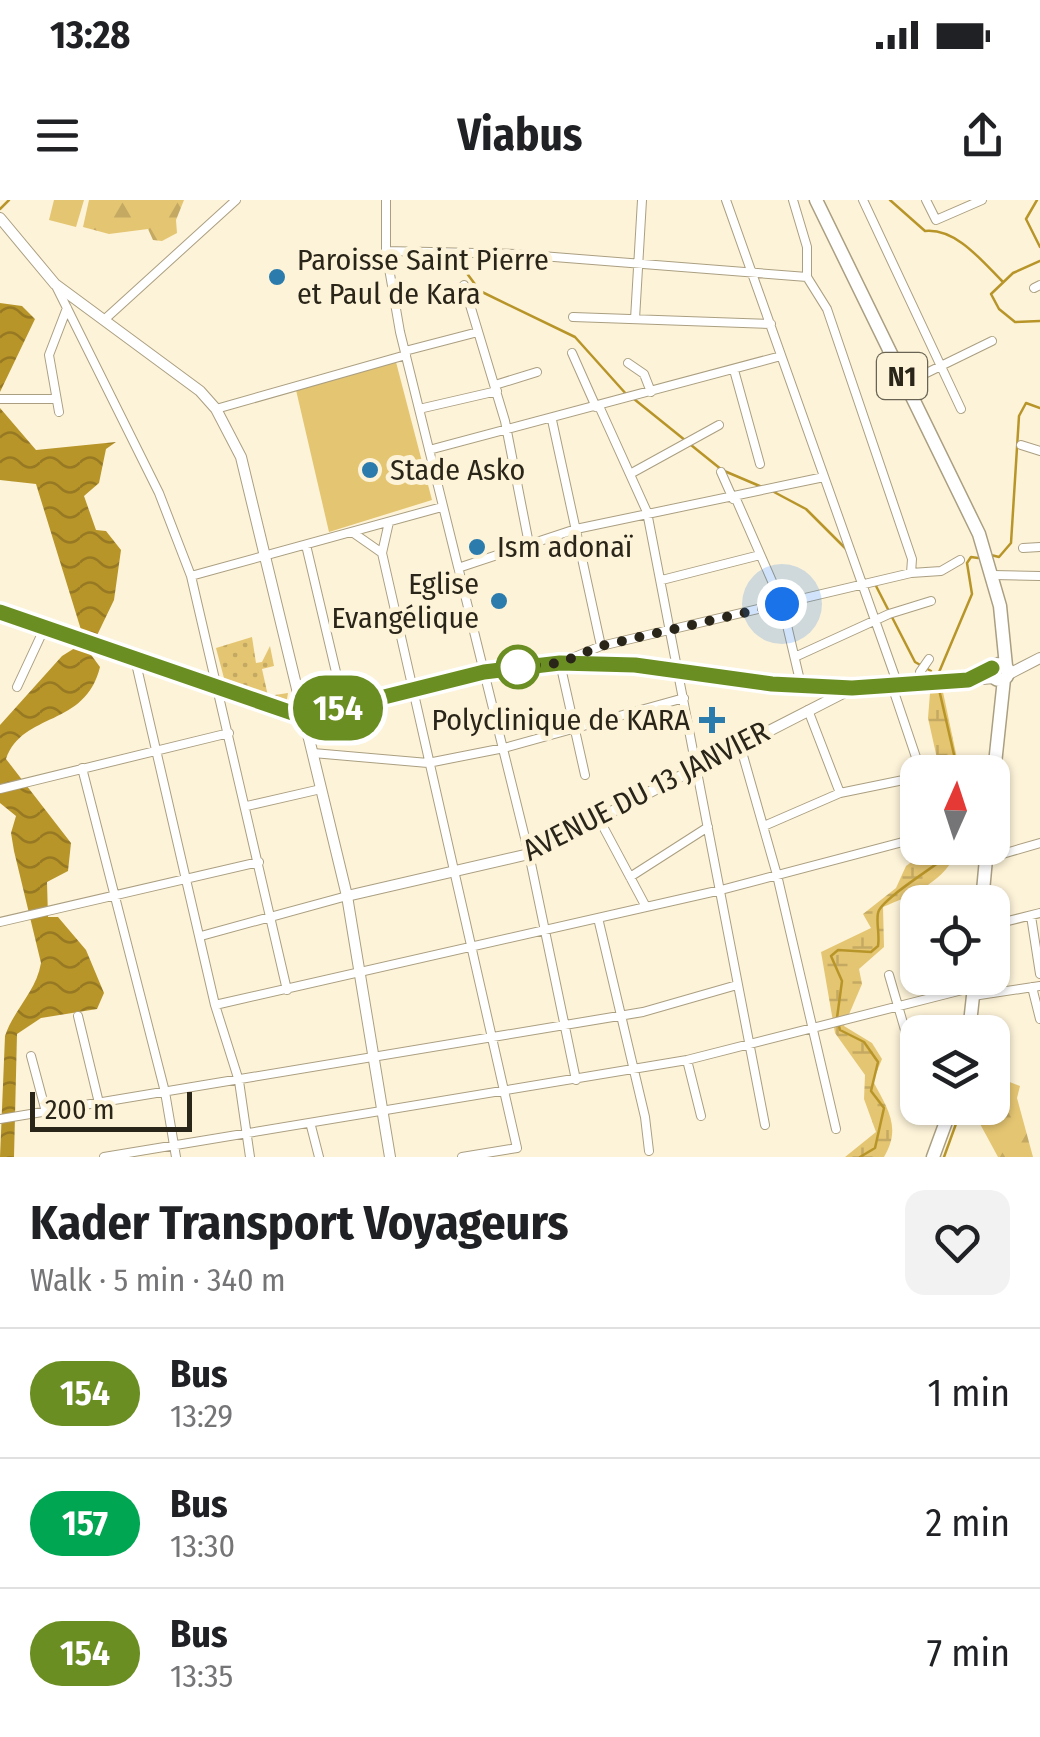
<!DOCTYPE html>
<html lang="en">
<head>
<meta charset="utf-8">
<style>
  body { margin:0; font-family:"Fira Sans Condensed",sans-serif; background:#f2f2f2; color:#202124; height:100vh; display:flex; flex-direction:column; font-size:38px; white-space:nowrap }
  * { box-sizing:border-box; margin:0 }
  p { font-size:32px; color:#757577 }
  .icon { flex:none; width:55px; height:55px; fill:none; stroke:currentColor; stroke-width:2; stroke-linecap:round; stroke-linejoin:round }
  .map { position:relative; height:957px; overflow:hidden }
  .side { display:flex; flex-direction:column; background:#fff; flex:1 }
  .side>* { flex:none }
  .badge { padding:0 20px; border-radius:32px; font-size:35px; line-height:65px }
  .needle { width:65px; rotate:3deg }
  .controls { position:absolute; left:900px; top:555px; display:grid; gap:20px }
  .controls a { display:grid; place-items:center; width:110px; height:110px; border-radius:20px; background:#fff; box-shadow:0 2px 8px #0004; font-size:50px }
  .scale { position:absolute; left:30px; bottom:25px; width:162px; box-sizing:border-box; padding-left:10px; border:5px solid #2a2519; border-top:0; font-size:28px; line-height:35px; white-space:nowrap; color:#2a2519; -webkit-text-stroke:8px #fdf3d9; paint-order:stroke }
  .you { position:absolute; width:50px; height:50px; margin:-25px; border:8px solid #fff; border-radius:50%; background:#1a73e8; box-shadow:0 0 0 15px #1a73e833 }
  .map>.badge { position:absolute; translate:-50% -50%; box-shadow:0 0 0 5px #fff }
  .round { display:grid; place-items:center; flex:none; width:105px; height:105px; border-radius:20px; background:#f2f2f2 }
  .headline { display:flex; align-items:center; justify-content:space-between; height:170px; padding:0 30px }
  h1 { font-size:48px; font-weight:700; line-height:75px }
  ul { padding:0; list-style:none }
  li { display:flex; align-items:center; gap:30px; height:130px; padding:0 30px; border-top:2px solid #e0e0e0 }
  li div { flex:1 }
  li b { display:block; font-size:38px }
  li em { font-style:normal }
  li .badge { min-width:110px; font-weight:700; text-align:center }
  .status { display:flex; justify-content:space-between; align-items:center; height:70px; padding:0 50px; background:#fff; direction:ltr }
  .status svg { height:28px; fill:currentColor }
  header { display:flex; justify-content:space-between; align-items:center; height:130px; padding:0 30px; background:#fff; font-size:45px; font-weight:700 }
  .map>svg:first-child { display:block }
  .green { fill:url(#green-dots) }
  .forest { fill:url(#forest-firs) }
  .wetland { fill:url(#wetland-marsh) }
  .pitch { fill:#e4c572 }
  .water { fill:url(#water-waves) }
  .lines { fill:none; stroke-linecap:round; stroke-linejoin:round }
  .stream { stroke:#b89529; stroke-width:2.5 }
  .minor-casing { stroke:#ab9f81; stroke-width:10 }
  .major-casing { stroke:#ab9f81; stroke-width:12 }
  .highway-casing { stroke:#ab9f81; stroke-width:15 }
  .minor { stroke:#fff; stroke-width:8 }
  .major { stroke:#fff; stroke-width:10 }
  .highway { stroke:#fff; stroke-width:12 }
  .line-casing { stroke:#fff; stroke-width:22 }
  .line { stroke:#6b8e23; stroke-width:15 }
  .walk { stroke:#2a2519; stroke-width:10; stroke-dasharray:0 18 }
  .poi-dot { fill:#2b7cad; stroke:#fdf3d9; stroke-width:4 }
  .stop-dot { fill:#fff; stroke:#6b8e23; stroke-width:5 }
  .labels { text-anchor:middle; stroke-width:10; stroke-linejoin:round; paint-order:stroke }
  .shield { fill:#fdf3d9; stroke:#696353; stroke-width:2.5 }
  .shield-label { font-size:28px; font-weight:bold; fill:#2a2519 }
  .poi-label { font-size:30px; fill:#2a2519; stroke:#fdf3d9; text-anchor:start }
  .street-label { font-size:30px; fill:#2a2519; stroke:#fdf3d9 }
</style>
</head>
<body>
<div class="status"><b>13:28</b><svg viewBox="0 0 49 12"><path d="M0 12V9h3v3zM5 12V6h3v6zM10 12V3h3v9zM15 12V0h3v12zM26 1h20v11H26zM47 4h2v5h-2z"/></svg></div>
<header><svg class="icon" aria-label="menu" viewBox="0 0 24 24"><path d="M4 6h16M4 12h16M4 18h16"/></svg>Viabus<svg class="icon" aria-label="share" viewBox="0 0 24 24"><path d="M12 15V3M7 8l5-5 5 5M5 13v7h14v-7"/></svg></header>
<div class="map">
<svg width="1040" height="957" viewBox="0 0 1040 957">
  <defs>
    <pattern id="green-dots" width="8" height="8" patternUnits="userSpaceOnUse" patternTransform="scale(2.5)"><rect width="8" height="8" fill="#e4c572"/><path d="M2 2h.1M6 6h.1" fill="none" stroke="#c4a962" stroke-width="1.8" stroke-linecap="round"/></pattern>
    <pattern id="forest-firs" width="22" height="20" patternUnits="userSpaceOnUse" patternTransform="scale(2.5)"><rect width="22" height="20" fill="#e4c572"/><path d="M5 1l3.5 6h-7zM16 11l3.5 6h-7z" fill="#c4a962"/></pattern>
    <pattern id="wetland-marsh" width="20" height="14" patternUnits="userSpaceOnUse" patternTransform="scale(2.5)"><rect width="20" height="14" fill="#e4c572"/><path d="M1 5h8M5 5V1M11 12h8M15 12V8" fill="none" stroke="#c4a962"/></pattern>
    <pattern id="water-waves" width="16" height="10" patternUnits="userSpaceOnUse" patternTransform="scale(2.5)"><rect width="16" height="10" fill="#b89529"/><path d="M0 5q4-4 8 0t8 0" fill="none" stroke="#967922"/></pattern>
  </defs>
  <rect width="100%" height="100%" fill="#fdf3d9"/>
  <path class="green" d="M252,437L256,463L262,462L270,446L274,466L262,469L268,496L288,493L286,505L225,482L216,448Z"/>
  <path class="forest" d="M89,0H184L176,20L177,33L162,41L153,40L148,29L109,34L83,27Z
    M1002,879L1020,886L1017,898L1033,957H998L979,922L981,908H992L993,881Z"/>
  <path class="wetland" d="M943,492L958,563L962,572H940L928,518L930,493Z
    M931,648H958C947,681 912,695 883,707L884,747L859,769L862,784L844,826L872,843L882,859L873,881C887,908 902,927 884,957H845L876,932L864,899L865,875L835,833L821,752L871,728L863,714L896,688L906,666Z"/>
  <path class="pitch" d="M54,0H84L76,27L49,20Z
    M396,162L432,300L329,332L296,190Z"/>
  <path class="water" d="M0,103L22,106L35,119L0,192Z
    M0,208L36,250L116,242L106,249L99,283L84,296L96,330L106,331L121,350L114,400L89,452L100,467C85,528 23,511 6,559L71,643L68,671L47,682L48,717H58L86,750L104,793L97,809L41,818L17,834L14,957H0L5,836C14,809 36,792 41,763L14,651L11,633L16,616L0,603V525L62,456L78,446L82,433L36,284L0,280Z"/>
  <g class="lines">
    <path class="stream" d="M890,0L925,31C956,28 982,61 1002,81
      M1037,0L1026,19L1040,47
      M0,9L9,0
      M1040,61L1013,73L991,94L999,109L1015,122L1040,121
      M460,64L480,91L575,137L627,195
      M634,199L722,270L762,287
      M774,292L806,309L849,352
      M991,355L999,357L1011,343L1019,216L1026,203L1040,208
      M875,384L915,462L931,471
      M937,477L972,394L967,363L971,357L978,358
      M938,485L958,572
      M860,957L875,948L884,908L871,891L878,862L864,842L840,830L837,818L842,781L831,756L838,750L871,752L878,746C880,735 876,723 878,713C880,700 933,668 947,656L949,648
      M944,957L961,910"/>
    <defs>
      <path id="minor" d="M386,0V51L400,132L529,654L576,880
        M726,0L898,485
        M793,0L807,47V77L827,109L912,359L911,373
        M863,0L961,209
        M926,0L936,20L982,0
        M386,51L516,54L807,77
        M464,85L505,221L529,344
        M57,88L159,293L191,376L287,790
        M1034,88L1040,85
        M573,117L771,124
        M635,119L642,0
        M104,120L236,0
        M405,151L478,132
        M572,153L596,207
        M628,163L644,174L651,192
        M734,170L760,264
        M906,183L992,141
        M495,185L537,172
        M0,199H56
        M599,206L647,312L765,925
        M216,209L406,155
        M419,209L497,191
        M59,212L49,155L67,108
        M552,220L601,446
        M1021,245L1040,251
        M429,250L781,156
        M721,272L733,299
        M630,274L719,225
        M736,299L782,404L801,485
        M389,322L382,353L517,948L462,957
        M352,332L382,353
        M306,345L344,506
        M1023,348L1040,347
        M461,367L576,329L824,277
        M993,375L1040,376
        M191,376L442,307
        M662,380L760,355
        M0,412L304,517
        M797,456L889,414L931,401
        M135,459L215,805L239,881L250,957
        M922,483L920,472L929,459
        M892,486L921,572
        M17,487L44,429
        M808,510L840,593
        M740,545L777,675L836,929
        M313,553L428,563L504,548L684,498
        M82,568L165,892L176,957
        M585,575L560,463L601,446L911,373L941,371L960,360
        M0,589L229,533
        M247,606L321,589
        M599,619L645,705
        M764,626L840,593L918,577
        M999,655L1040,643
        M630,677L708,627
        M1031,716L1040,774
        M598,718L645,917L649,951
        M0,722L259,662
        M992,725L1040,713
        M201,736L347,696
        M889,775L912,854
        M1032,787L1040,819
        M973,796L1040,786
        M215,805L721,690L918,638
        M78,816L99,903
        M31,856L46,912
        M687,860L701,916
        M0,919L643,812L737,785
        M311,926L319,957
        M104,957L687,860L974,787"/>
      <path id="major" d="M0,18L55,84L200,191L216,209L241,257L347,696L390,957
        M1007,475L1040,458
        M973,477L992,468
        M304,517C387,494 477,465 564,463C635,462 704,479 775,484C848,488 921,485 994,478
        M347,696L529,654L851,489"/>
      <path id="highway" d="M816,0L979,334L1000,406L1006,466
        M992 472a8 8 0 1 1 16 0a8 8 0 1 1-16 0Z
        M992,592L1004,479
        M982,702L987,648
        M969,832L975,778
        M933,957L951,908"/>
    </defs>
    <use href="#minor" class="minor-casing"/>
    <use href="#major" class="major-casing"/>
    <use href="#highway" class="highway-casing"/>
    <use href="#minor" class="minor"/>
    <use href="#major" class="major"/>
    <use href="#highway" class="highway"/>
  </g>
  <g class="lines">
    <defs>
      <path id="line" d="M0,412L304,517L484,472L560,463L635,465L772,484L852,488L968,480L992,468"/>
    </defs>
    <use href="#line" class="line-casing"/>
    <use href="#line" class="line"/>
    <path class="walk" d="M518,467L560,463L601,446L782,404"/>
  </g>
  <g class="poi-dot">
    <circle cx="277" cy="77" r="10"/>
    <circle cx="370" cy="270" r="10"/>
    <circle cx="477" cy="347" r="10"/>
    <circle cx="499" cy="401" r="10"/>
    <path d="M707 505h10v10h10v10h-10v10h-10v-10h-10v-10h10z"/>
  </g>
  <circle class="stop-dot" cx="518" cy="467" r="20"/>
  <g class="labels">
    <rect class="shield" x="877" y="153" width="50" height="46" rx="8"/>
    <g class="shield-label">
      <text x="902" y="186">N1</text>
    </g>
    <g class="poi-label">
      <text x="297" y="70">Paroisse Saint Pierre<tspan x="297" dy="34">et Paul de Kara</tspan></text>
      <text x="390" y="280">Stade Asko</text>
      <text x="497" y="357">Ism adonaï</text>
      <text x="479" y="394" text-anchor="end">Eglise<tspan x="479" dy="34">Evangélique</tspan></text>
      <text x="690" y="530" text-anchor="end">Polyclinique de KARA</text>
    </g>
    <g class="street-label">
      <text transform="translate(646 591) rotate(-27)" y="10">AVENUE DU 13 JANVIER</text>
    </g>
  </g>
</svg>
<div class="controls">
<a><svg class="needle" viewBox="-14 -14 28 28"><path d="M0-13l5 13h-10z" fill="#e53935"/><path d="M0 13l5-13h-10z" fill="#757577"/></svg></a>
<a><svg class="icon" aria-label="locate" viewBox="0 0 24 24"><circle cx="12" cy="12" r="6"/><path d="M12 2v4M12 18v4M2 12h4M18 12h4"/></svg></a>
<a><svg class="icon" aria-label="layers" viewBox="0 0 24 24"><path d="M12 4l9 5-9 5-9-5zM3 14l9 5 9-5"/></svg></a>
</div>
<div class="scale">200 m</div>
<div class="you" style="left:782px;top:404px"></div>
<b class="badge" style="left:338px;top:508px;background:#6b8e23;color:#fff">154</b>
</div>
<section class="side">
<div class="headline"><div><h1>Kader Transport Voyageurs</h1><p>Walk · 5 min · 340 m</p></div><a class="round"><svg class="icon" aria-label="heart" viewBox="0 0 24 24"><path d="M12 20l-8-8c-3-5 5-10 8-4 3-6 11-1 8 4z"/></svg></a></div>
<ul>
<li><span class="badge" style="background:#6b8e23;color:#fff">154</span><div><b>Bus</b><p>13:29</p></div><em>1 min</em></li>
<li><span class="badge" style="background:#00a651;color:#fff">157</span><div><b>Bus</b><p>13:30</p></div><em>2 min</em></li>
<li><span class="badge" style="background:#6b8e23;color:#fff">154</span><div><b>Bus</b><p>13:35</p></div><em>7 min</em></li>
</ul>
</section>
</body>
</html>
